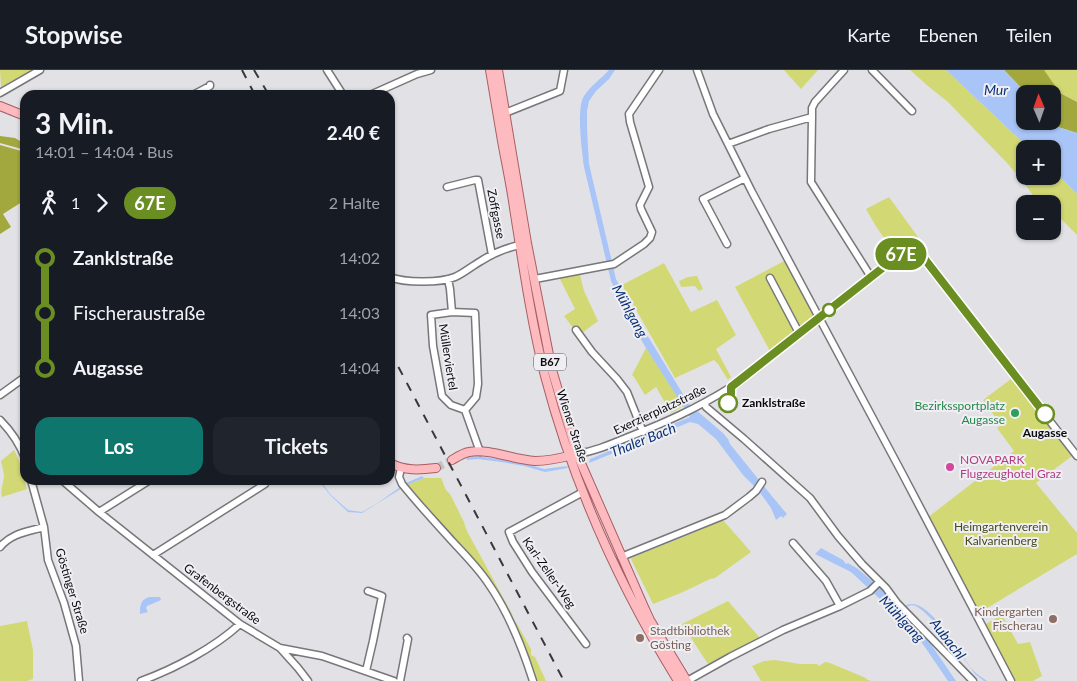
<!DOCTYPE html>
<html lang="de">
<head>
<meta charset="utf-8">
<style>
  body { margin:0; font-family:Lato,sans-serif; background:#20242c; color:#f1f3f6; height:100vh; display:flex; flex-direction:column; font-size:19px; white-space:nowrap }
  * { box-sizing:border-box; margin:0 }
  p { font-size:16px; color:#9ea1a6 }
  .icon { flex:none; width:28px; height:28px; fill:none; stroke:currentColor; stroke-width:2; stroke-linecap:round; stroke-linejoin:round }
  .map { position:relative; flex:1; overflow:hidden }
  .side { position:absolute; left:20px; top:20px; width:375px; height:395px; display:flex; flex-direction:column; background:#171b24; border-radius:15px; box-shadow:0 1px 4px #0004 }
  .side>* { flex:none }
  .badge { padding:0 10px; border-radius:16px; font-size:18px; line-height:32px }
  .needle { width:32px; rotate:358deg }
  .controls { position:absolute; left:1016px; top:15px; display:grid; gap:10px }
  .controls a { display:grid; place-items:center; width:45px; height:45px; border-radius:10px; background:#171b24; box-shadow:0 1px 4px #0004; font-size:25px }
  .map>.badge { position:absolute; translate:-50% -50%; box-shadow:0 0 0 2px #fff }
  .legs { display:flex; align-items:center; gap:8px; height:55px; padding:0 15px; font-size:16px }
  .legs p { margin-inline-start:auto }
  .summary { display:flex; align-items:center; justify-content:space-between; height:85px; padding:0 15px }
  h1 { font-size:28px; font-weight:700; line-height:38px }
  .button { display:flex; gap:10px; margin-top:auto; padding:10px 15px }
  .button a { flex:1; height:58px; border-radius:15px; background:#0f766e; color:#fff; font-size:20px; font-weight:700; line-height:58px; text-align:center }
  .button a+a { background:#20242c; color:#f1f3f6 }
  ul { padding:0 15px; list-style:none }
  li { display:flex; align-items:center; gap:18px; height:55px; font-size:19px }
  li i { display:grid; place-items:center; width:8px; height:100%; margin:0 6px; background:currentColor }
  li i::after { content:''; width:12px; height:12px; margin:-6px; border:4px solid; border-radius:50%; background:#171b24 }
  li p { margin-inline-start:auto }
  li:first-child i { background:linear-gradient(#0000 50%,currentColor 0) }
  li:last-child i { background:linear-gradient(currentColor 50%,#0000 0) }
  header { display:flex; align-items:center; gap:30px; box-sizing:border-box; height:70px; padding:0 25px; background:#171b24; border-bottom:1px solid #363941 }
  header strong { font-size:24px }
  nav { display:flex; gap:28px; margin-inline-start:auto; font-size:18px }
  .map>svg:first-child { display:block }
  .green { fill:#d2d874 }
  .forest { fill:#a3a83e }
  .water { fill:#a9c5f7 }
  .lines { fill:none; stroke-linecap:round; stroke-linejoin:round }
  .major-tunnel { stroke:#c2c2c5; stroke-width:8; stroke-dasharray:8 4; stroke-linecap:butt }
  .minor-casing { stroke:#77777b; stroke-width:9 }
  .major-casing { stroke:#a75f65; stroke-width:10 }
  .minor { stroke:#fff; stroke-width:6 }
  .major { stroke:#fdbabf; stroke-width:8 }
  .rail { stroke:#38383a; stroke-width:2; stroke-dasharray:9 9; stroke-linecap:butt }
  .line-1-casing { stroke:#fff; stroke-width:11 }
  .line-1 { stroke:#6b8e23; stroke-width:8 }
  .stop-1-dot { fill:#fff; stroke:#6b8e23; stroke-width:2.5 }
  .leisure-dot { fill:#2e9e5b; stroke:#efeff3; stroke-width:2 }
  .hotel-dot { fill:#d1479c; stroke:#efeff3; stroke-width:2 }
  .education-dot { fill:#8d6e63; stroke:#efeff3; stroke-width:2 }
  .labels { text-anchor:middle; stroke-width:4; stroke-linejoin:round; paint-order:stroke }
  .shield { fill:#efeff3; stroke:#4f4f52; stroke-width:1 }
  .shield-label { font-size:11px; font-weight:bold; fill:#0b0b0d }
  .street-label { font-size:12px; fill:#0b0b0d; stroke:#efeff3 }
  .stop-label { font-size:12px; font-weight:bold; fill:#0b0b0d; stroke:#efeff3; text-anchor:start }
  .leisure-label { font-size:12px; fill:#27864d; stroke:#efeff3; text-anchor:end }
  .hotel-label { font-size:12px; fill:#b23c85; stroke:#efeff3; text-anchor:start }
  .park-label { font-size:12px; fill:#47491e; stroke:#efeff3 }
  .education-label { font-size:12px; fill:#785e54; stroke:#efeff3; text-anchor:end }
  .water-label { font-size:14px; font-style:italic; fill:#0a3075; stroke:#efeff3 }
</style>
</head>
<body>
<header>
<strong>Stopwise</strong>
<nav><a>Karte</a><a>Ebenen</a><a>Teilen</a></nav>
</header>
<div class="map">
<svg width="1077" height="611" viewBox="0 0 1077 611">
  <rect width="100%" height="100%" fill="#e2e2e6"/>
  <path class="green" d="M0,0H33L1,17Z
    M784,0H818L801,19Z
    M910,0H946L1030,79H1025V106H1052L1053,100L1077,124V165L1054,142H1053L1052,134H1028L1035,128L1024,113L1008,94L948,32L928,16Z
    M1043,0H1077V32L1060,23Z
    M889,127L918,167L895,183L877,158L866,139Z
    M786,190L814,246L770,281L735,217Z
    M664,193L691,242L717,230L736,265L716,279L731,307L728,310L718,294L714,290L675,308L622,215Z
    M580,205L584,221L598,251L582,263L578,258L574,259L564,246L575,239L559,207Z
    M697,206L703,219L699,221L695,216L681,217L679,211L688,207Z
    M646,278L684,336L671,343L656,317L645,325L634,307L632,305Z
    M1011,309L1072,386L1036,413L1077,463V484L977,544L927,448L1014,381L997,358L1001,355L983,330Z
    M14,380L19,390L27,419L2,427C0,419 3,415 4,407C4,402 2,396 1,391Z
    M424,408H441C444,413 444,420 450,424L464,452L465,456L468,463L512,544L514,551L517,554L531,579V585L535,587L546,611H536C526,582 516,553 500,526C489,506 472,490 457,473C443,456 430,439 415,423L414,424L407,415Z
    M723,450L751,482L715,508L710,509L683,522L653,534L631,489L633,487L681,468Z
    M728,531L760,568L708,594L682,554Z
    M1002,545L1018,574L1030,572L1042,606L1033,611H1013L984,555Z
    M27,551L33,580V609L27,611H0V556Z
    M775,590L800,594H817L819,596L825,592L830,593L866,608V609L871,611H761L752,596L764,591Z"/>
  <path class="forest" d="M1004,0H1044L1060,23L1077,32V63L1058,57L1053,51L1052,24H1027Z
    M0,66L15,68L20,71V77L25,79V80L0,73Z
    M0,75L25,82V130L3,144L11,157L0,164Z"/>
  <path class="water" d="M609,0H615L609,9L596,21L589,31L587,41V58L589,94L616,209L632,240L689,334L723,363L728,369L730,374C749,397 767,421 787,444L783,448L781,446L776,450L771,438L758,420L743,405L716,369L698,354L690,352L589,393L590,389L690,347L646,278L625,242L611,211L584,97C582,82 576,38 584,26C590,16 601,9 609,0Z
    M946,0H1004L1027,24H1025V51H1053L1058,57L1077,63V124L1053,100L1052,79H1030Z
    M477,386L524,393L544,399L567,396L568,398L545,402L524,396L501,392L478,389L467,390L466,387Z
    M422,406L424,408L407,415L362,443L348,442L331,426L322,415L315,410H317L322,413L331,425L348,440L362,442L376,434L406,413Z
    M821,478L843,490L846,494L848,493L858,499L884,521L901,538C904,536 908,534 912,534C932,534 961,584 972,599C976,604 982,607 987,611H984L975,604L944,561L923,541L916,536L911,535L902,539L928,570L956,611H948L918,567L895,543L851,502L815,484Z
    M149,527H160L161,530L147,536L146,538L148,542L140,544C140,536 140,530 149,527Z"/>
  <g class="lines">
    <path class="major-tunnel" d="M436,398L452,390"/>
    <defs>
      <path id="minor" d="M327,0L343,25
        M697,0L713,44L752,122L902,403L1011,611
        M872,0L912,41
        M0,23L40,0
        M193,25L210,16V15
        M370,25L417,4L431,0
        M505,43L560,21L564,0
        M812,47L811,112L871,207
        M728,74L769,59L812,47V38L815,32L844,0
        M447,117L475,110H478L492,185
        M727,174L703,129L745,108
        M390,207C404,213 441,213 455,207C464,203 472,196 481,191C493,183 509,177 524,174
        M770,208L799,263
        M448,209L450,219L452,242
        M535,209L614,194L644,174L650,168L652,162L641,139L640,135L649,117L630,52L629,44L659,0
        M576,260L592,282L617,309L627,322L643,362
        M0,325L25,307
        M705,333L706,337L744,369L810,428L838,466L862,494L886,518L897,533L973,611
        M465,340L476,327L478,314L475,243L452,242L431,245L433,276L442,326L451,335L465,340L480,382
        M0,350C10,360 20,375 25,388
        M577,384C595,381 609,375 626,368C664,353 696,339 731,317L913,175L1077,386
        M401,398L399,407L402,414C418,434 436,453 453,472C465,485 478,498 488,513C509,543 522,576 533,611
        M31,410L44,457L48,490L64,533L76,576L79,611
        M62,410L99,442L240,554L280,578L322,586L394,611
        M583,422L509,462L513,472L532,502L586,574
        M99,442L150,410
        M793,473L826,511L840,536
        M0,477C12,463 27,462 44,457
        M153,485L265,414
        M621,487L725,445L749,427L756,421L762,412
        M280,578L298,598L308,611
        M366,601L373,571L382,526L368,521
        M141,611C174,599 214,578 240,554
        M400,611L408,569L407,568
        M687,611L730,587L783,560L840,536L870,521L879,512"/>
      <path id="major" d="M490,0C494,24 498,47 502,71C506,93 511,116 514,138C523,194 531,251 545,306C573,413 620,517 678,611
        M498,0L527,173L552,300L577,384L644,537L650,550L687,611
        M0,36L25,46
        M452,390C457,387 463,383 469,382C489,378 514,390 535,391C547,391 561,388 573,385
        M390,393C405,401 419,400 436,398"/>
    </defs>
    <use href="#minor" class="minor-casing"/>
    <use href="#major" class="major-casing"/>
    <use href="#minor" class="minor"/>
    <use href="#major" class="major"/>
    <path class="rail" d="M242,0L255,25
      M254,0L269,25
      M390,281L564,611"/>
  </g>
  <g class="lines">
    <defs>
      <path id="line-1" d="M728,333L731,324V317L913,174L1045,344"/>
    </defs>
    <use href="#line-1" class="line-1-casing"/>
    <use href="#line-1" class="line-1"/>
  </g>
  <g class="stop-1-dot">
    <circle cx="829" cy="240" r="6"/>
    <circle cx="728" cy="333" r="9"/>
    <circle cx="1045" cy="344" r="9"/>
  </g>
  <circle class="leisure-dot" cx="1015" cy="343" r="5"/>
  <circle class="hotel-dot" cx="950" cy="397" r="5"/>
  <g class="education-dot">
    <circle cx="1053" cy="549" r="5"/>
    <circle cx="640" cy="568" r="5"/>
  </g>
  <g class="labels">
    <rect class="shield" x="534" y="283.5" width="32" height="17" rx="4"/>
    <g class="shield-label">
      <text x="550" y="296">B67</text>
    </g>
    <g class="street-label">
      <text transform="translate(496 144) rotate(79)" y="4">Zoffgasse</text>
      <text transform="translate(448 287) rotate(81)" y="4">Müllerviertel</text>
      <text transform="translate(660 340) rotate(-25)" y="4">Exerzierplatzstraße</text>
      <text transform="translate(572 356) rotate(72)" y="4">Wiener Straße</text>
      <text transform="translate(549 503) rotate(55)" y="4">Karl-Zeller-Weg</text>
      <text transform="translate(72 521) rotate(73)" y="4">Göstinger Straße</text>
      <text transform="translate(222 524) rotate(37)" y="4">Grafenbergstraße</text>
    </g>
    <g class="stop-label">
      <text x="742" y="337">Zanklstraße</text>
      <text x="1045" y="367" text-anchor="middle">Augasse</text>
    </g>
    <g class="leisure-label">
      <text x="1005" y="340">Bezirkssportplatz<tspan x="1005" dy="14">Augasse</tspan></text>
    </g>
    <g class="hotel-label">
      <text x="960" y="394">NOVAPARK<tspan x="960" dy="14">Flugzeughotel Graz</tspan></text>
    </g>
    <g class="park-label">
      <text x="1001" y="461">Heimgartenverein<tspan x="1001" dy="14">Kalvarienberg</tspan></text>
    </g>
    <g class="education-label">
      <text x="1043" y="546">Kindergarten<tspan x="1043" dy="14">Fischerau</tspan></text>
      <text x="650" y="565" text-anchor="start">Stadtbibliothek<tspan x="650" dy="14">Gösting</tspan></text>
    </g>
    <g class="water-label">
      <text x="996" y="25">Mur</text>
      <text transform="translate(630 241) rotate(61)" y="5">Mühlgang</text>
      <text transform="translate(643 370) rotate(-22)" y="5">Thaler Bach</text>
      <text transform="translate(902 549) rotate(47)" y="5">Mühlgang</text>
      <text transform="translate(948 569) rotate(52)" y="5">Aubachl</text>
    </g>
  </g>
</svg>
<div class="controls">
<a><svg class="needle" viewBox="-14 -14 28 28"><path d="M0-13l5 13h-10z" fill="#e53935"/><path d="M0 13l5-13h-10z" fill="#9ea1a6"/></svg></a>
<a>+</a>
<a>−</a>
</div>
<b class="badge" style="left:901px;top:184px;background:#6b8e23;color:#fff">67E</b>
<section class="side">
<div class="summary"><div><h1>3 Min.</h1><p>14:01 – 14:04 · Bus</p></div><b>2.40 €</b></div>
<div class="legs"><svg class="icon" aria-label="walk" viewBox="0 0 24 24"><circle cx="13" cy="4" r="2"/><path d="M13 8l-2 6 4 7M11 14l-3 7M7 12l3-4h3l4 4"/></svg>1<svg class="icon" aria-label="forward" viewBox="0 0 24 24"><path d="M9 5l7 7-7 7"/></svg><b class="badge" style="background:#6b8e23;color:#fff">67E</b><p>2 Halte</p></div>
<ul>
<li><i style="color:#6b8e23"></i><b>Zanklstraße</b><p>14:02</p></li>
<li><i style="color:#6b8e23"></i><span>Fischeraustraße</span><p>14:03</p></li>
<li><i style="color:#6b8e23"></i><b>Augasse</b><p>14:04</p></li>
</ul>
<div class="button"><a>Los</a><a>Tickets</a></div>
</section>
</div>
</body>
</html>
